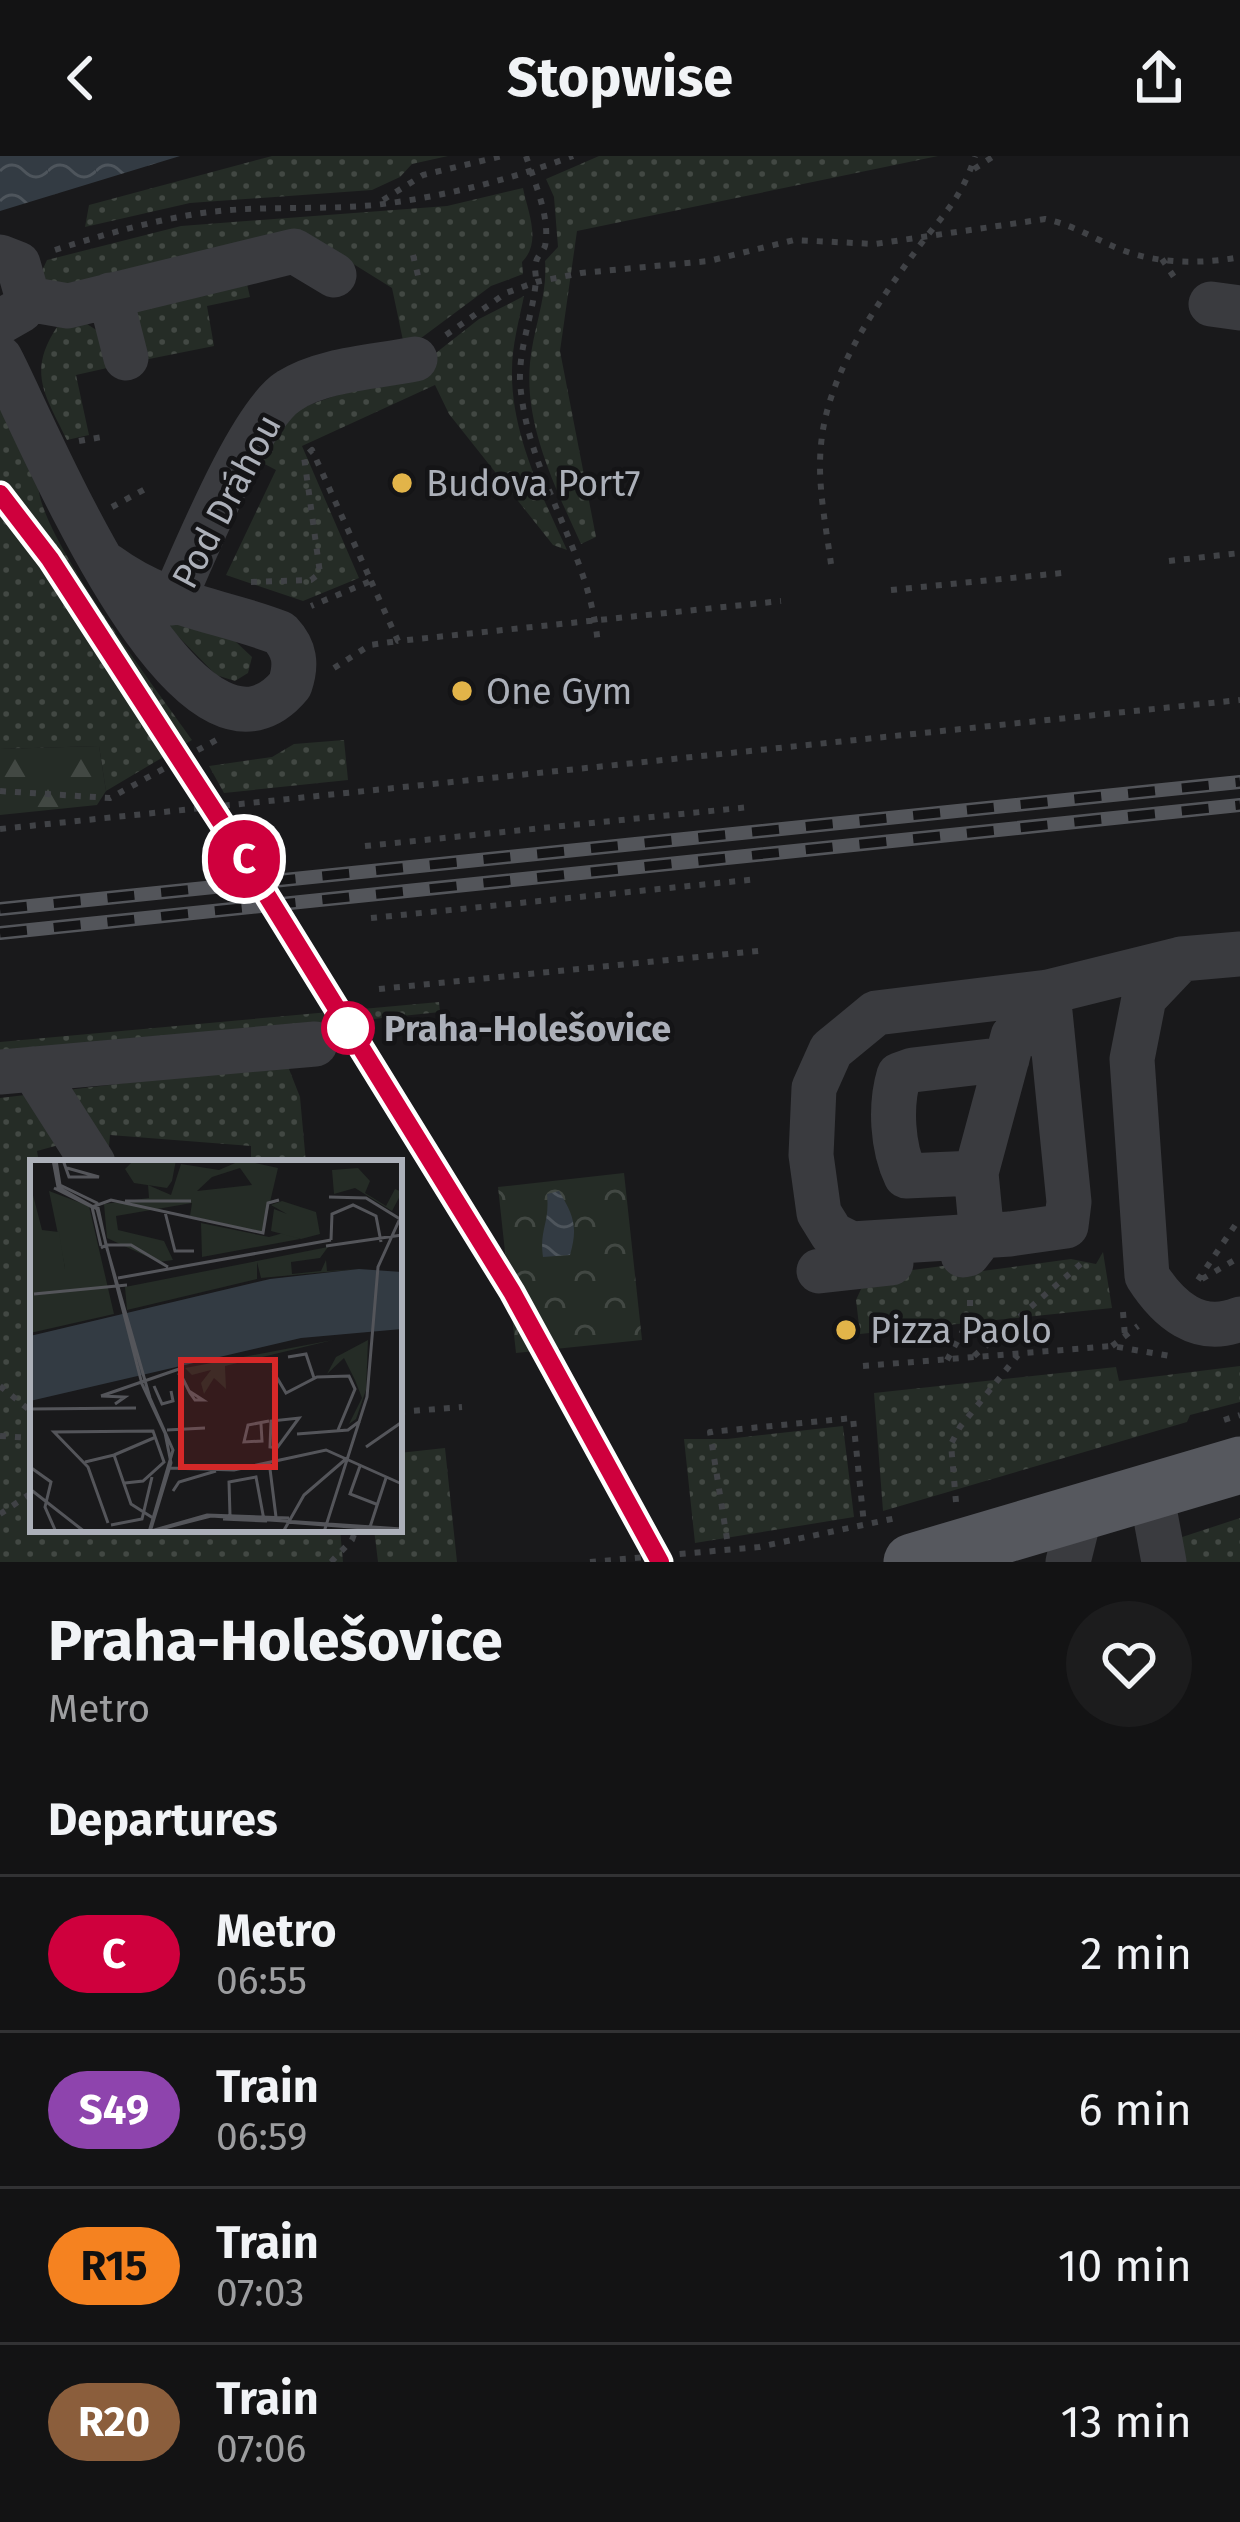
<!DOCTYPE html>
<html lang="en">
<head>
<meta charset="utf-8">
<style>
  body { margin:0; font-family:"Fira Sans",sans-serif; background:#1c1c1d; color:#f1f3f6; height:100vh; display:flex; flex-direction:column; font-size:45px; white-space:nowrap }
  * { box-sizing:border-box; margin:0 }
  p { font-size:39px; color:#9d9ea0 }
  .icon { flex:none; width:66px; height:66px; fill:none; stroke:currentColor; stroke-width:2; stroke-linecap:round; stroke-linejoin:round }
  .map { position:relative; height:1406px; overflow:hidden }
  .drawer { display:flex; flex-direction:column; background:#131314; flex:1 }
  .drawer>* { flex:none }
  .badge { padding:0 24px; border-radius:39px; font-size:42px; line-height:78px }
  .map>.badge { position:absolute; translate:-50% -50%; box-shadow:0 0 0 6px #fff }
  h2 { padding:0 48px; font-size:45px; line-height:108px }
  .round { display:grid; place-items:center; flex:none; width:126px; height:126px; border-radius:63px; background:#1c1c1d }
  .head { display:flex; align-items:center; justify-content:space-between; height:204px; padding:0 48px }
  h1 { font-size:57px; font-weight:700; line-height:90px }
  ul { padding:0; list-style:none }
  li { display:flex; align-items:center; gap:36px; height:156px; padding:0 48px; border-top:3px solid #323234 }
  li div { flex:1 }
  li b { display:block; font-size:45px }
  li em { font-style:normal }
  li .badge { min-width:132px; font-weight:700; text-align:center }
  header { display:flex; justify-content:space-between; align-items:center; height:156px; padding:0 48px; background:#131314; font-size:54px; font-weight:700 }
  .map>svg:first-child { display:block }
  .grass { fill:url(#grass-dots) }
  .forest { fill:url(#forest-firs) }
  .park { fill:url(#park-crowns) }
  .water { fill:url(#water-waves) }
  .lines { fill:none; stroke-linecap:round; stroke-linejoin:round }
  .path { stroke:#404246; stroke-width:6; stroke-dasharray:6 9; stroke-linecap:butt }
  .minor { stroke:#3a3b3f; stroke-width:45 }
  .major { stroke:#56585e; stroke-width:57 }
  .rail-casing { stroke:#53555a; stroke-width:14 }
  .rail { stroke:#141416; stroke-width:9; stroke-dasharray:27; stroke-linecap:butt }
  .line-casing { stroke:#fff; stroke-width:27 }
  .line { stroke:#cf003d; stroke-width:18 }
  .poi-dot { fill:#e2b449; stroke:#141416; stroke-width:4.5 }
  .stop-dot { fill:#fff; stroke:#cf003d; stroke-width:6 }
  .labels { text-anchor:middle; stroke-width:9; stroke-linejoin:round; paint-order:stroke }
  .poi-label { font-size:36px; fill:#acb0b9; stroke:#141416; text-anchor:start }
  .street-label { font-size:36px; fill:#acb0b9; stroke:#141416 }
  .stop-label { font-size:36px; font-weight:bold; fill:#acb0b9; stroke:#141416; text-anchor:start }
  .inset-road { fill:none; stroke:#54555a; stroke-width:3 }
  .view { fill:#d62828; fill-opacity:0.15; stroke:#d62828; stroke-width:6 }
  .inset-edge { fill:none; stroke:#acb0b9; stroke-width:6 }
</style>
</head>
<body>
<header><svg class="icon" aria-label="back" viewBox="0 0 24 24"><path d="M15 5l-7 7 7 7"/></svg>Stopwise<svg class="icon" aria-label="share" viewBox="0 0 24 24"><path d="M12 15V3M7 8l5-5 5 5M5 13v7h14v-7"/></svg></header>
<div class="map">
<svg width="1240" height="1406" viewBox="0 0 1240 1406">
  <defs>
    <pattern id="grass-dots" width="8" height="8" patternUnits="userSpaceOnUse" patternTransform="scale(3)"><rect width="8" height="8" fill="#252c26"/><path d="M2 2h.1M6 6h.1" fill="none" stroke="#424843" stroke-width="1.8" stroke-linecap="round"/></pattern>
    <pattern id="forest-firs" width="22" height="20" patternUnits="userSpaceOnUse" patternTransform="scale(3)"><rect width="22" height="20" fill="#252c26"/><path d="M5 1l3.5 6h-7zM16 11l3.5 6h-7z" fill="#424843"/></pattern>
    <pattern id="park-crowns" width="20" height="18" patternUnits="userSpaceOnUse" patternTransform="scale(3)"><rect width="20" height="18" fill="#252c26"/><path d="M2 6a3 3 0 1 1 6 0M12 15a3 3 0 1 1 6 0" fill="none" stroke="#424843"/></pattern>
    <pattern id="water-waves" width="16" height="10" patternUnits="userSpaceOnUse" patternTransform="scale(3)"><rect width="16" height="10" fill="#333b43"/><path d="M0 5q4-4 8 0t8 0" fill="none" stroke="#4e555c"/></pattern>
  </defs>
  <rect width="100%" height="100%" fill="#19191b"/>
  <path class="grass" d="M272,0H448L412,8L400,21L372,34L190,47L85,71L89,49Z
    M599,0H938L577,75L560,195L596,381L581,388C556,333 524,269 530,207C533,173 548,139 545,105L558,91L554,41L546,23Z
    M523,32C528,57 542,86 522,106L523,118L491,130L405,194L392,132L318,86L45,131L41,117L47,104L181,70L447,50Z
    M244,115L250,141L207,150L214,190L144,204L133,153Z
    M524,140C519,165 512,189 512,215C511,276 542,340 567,394L553,389L449,258L435,229L302,290L359,422L303,445L226,419L276,314L255,303L280,259L418,211L479,163Z
    M87,168L107,181L125,208L76,219L89,279L67,284C45,239 27,216 57,171Z
    M0,238L39,322C27,366 162,540 192,584L106,635L99,590L0,593Z
    M169,465L235,485L252,501L248,517L235,525L216,519L167,469Z
    M344,584L348,624L224,637L209,610L272,601L294,588Z
    M439,846L440,856L0,902V886Z
    M269,910L289,913L300,941L306,1007H251V990L110,979L108,1001L66,987L37,995L39,1007H33V1373H340L343,1406H0V942Z
    M1103,1096L1112,1152L860,1178L856,1144L867,1120L973,1106L975,1116L1071,1103L1096,1108Z
    M1240,1210V1246L1190,1259L1187,1266L883,1355L874,1237L1116,1211L1119,1225Z
    M843,1270L854,1361L695,1387L684,1283H727Z
    M445,1292L457,1406H378L374,1373H399V1297Z
    M1240,1362V1406H1176L1170,1385Z"/>
  <path class="forest" d="M99,590L106,635L97,649L0,659V593Z"/>
  <path class="park" d="M624,1017L642,1184L516,1197L498,1031Z"/>
  <path class="water" d="M0,0H180L0,55Z
    M559,1035C574,1060 578,1071 570,1099L543,1101C539,1073 550,1068 547,1038Z"/>
  <g class="lines">
    <path class="path" d="M526,0C534,25 551,63 545,90C543,96 537,100 536,106C534,112 536,118 536,124C533,159 519,190 520,225C526,319 591,396 598,490
      M974,13L994,0
      M383,44L423,19L502,0
      M55,94C99,80 144,67 190,59C251,48 313,55 375,49C443,41 509,24 573,0
      M413,99L420,128
      M1162,103L1178,127
      M446,179L506,137L536,126L581,117L709,105L794,84L875,88L1045,63C1075,69 1097,85 1125,95C1160,108 1204,108 1240,101
      M79,285L102,281L101,277
      M112,351L147,332
      M1169,405L1240,397
      M831,408C826,370 817,328 821,289C827,220 873,154 912,100C938,63 961,46 975,0
      M371,425L398,485L781,445
      M251,426L311,424L320,417L304,301L312,294L371,425L311,450
      M891,434L1062,417
      M334,512L370,489L398,485
      M0,635L110,642L220,582
      M0,673L1240,544
      M365,690L750,651
      M371,762L758,723
      M379,833L767,794
      M1202,1123L1240,1101
      M1198,1124L1240,1062
      M1123,1156L1125,1180
      M1112,1190L1138,1170
      M974,1200L1083,1106
      M947,1204L970,1162V1135
      M863,1210L1112,1190L1176,1201
      M0,1230L33,1257
      M399,1256L462,1251
      M1224,1264L1240,1259
      M0,1280L33,1282
      M956,1346L951,1288L960,1271L1018,1199
      M0,1358L33,1336
      M727,1383L710,1276L853,1262L864,1368
      M331,1406L352,1384L356,1373
      M590,1406L759,1391L901,1361"/>
    <path class="minor" d="M0,101L18,108L28,143L21,154L0,166
      M110,139L126,202
      M28,143L68,150L294,95L334,119
      M1211,148L1240,152
      M0,202C33,263 188,653 290,529C297,508 295,493 280,477C215,452 166,452 107,409
      M172,447C193,401 250,259 289,235C323,213 376,211 415,203
      M1240,798L1181,803L1144,842L1132,903L1147,1120C1168,1153 1198,1180 1240,1163
      M1048,836L1069,1046L1066,1070L1010,1078L852,1088L832,1078L819,1057L811,999L814,932L831,894L876,857L1048,836L1181,803
      M33,913L93,1007
      M0,916L315,888
      M976,1017L906,1020C892,991 890,949 899,919L913,914L1007,903
      M963,1099L968,1098L982,1080L976,1017L1013,880L1052,875
      M819,1115L891,1107
      M1151,1336L1164,1406
      M1068,1406L1080,1358"/>
    <path class="major" d="M912,1406L1240,1309"/>
    <defs>
      <path id="rail" d="M0,753L1240,626
        M0,777L1240,649"/>
    </defs>
    <use href="#rail" class="rail-casing"/>
    <use href="#rail" class="rail"/>
  </g>
  <g class="lines">
    <defs>
      <path id="line" d="M0,338L50,403L232,683L512,1136L660,1406"/>
    </defs>
    <use href="#line" class="line-casing"/>
    <use href="#line" class="line"/>
  </g>
  <g class="poi-dot">
    <circle cx="402" cy="327" r="12"/>
    <circle cx="462" cy="535" r="12"/>
    <circle cx="846" cy="1174" r="12"/>
  </g>
  <circle class="stop-dot" cx="348" cy="872" r="24"/>
  <g class="labels">
    <g class="poi-label">
      <text x="426" y="340">Budova Port7</text>
      <text x="486" y="548">One Gym</text>
      <text x="870" y="1187">Pizza Paolo</text>
    </g>
    <g class="street-label">
      <text transform="translate(226 345) rotate(-62)" y="13">Pod Dráhou</text>
    </g>
    <g class="stop-label">
      <text x="384" y="885">Praha-Holešovice</text>
    </g>
  </g>
  <g transform="translate(30 1004)">
    <rect width="372" height="372" fill="#19191b"/>
    <path d="M212,0L248,8L233,72L160,56L162,43L86,56L88,70L134,81L143,100L129,102L77,78L74,44L119,38L118,25L141,35L151,4L189,10ZM210,8L222,25L167,31L182,17ZM328,8L340,21L335,33L356,46L365,29L372,32L362,51L325,28L304,34L302,10ZM19,31L59,46L84,154L0,173V115L35,108ZM171,63L239,77L257,72L270,79L172,97ZM298,87L290,98L261,102L262,114L291,111L296,100L297,111L329,109L231,118L227,102V119L97,150L95,127ZM303,180L195,206L196,229L184,218L174,234L171,223L181,210L162,215L155,208ZM338,180L336,230L326,259L319,264L332,238L325,220L314,198L297,214L306,197Z" fill="#252c26" fill-rule="evenodd"/>
    <path d="M104,0H146L142,21L137,28L104,23L95,9ZM252,41L286,52L290,74L271,79L241,71L244,49L257,54L241,45Z" fill="#252c26"/>
    <path d="M3,35L12,70L29,72L35,108L29,115H0Z" fill="#252c26"/>
    <path d="M329,109L372,112V169L271,178L0,241V176L240,119Z" fill="#333b43"/>
    <path class="inset-road" d="M23,0L28,27L67,49L112,224L135,273L141,303L120,372M26,0L30,25L67,43L76,85M33,0L39,17H69L37,8M24,28L62,47L71,86M299,37L336,38L370,59M95,41H161M62,47L81,40L233,73L238,43L249,40M135,52L145,91H164M301,80L302,54L323,45L346,56L351,82M76,85H101L138,107M296,86L372,75M71,88L76,85L120,238L143,290L119,372M88,118L301,80M4,134L97,125M258,197L276,194L284,218M243,211L256,233L287,217L319,216L325,229L308,270M148,213L151,215L160,233L165,240H173L159,231M124,226L132,244L143,241L141,231M71,236L152,208M71,236L95,237L85,244M0,249L106,248M269,258L247,288L240,287L241,261ZM231,264L232,281L214,282L218,265L239,261M137,270L175,268M267,274L318,270L330,261M336,287L372,262M84,295L126,277M239,301L246,357M55,302L84,295L101,344L123,358M330,306L320,334L346,344M0,307L21,322L15,347L26,372M139,308L204,310L296,290L372,324M0,329L55,372M143,331L149,322L186,311M200,355L199,322L226,317L234,360M193,359L237,361M256,362L372,371M78,363L58,307L24,272L123,271L134,302L113,321L95,323M81,365L112,359L122,317M340,367L356,318M121,371L177,355L259,358M119,372L181,356L372,369M253,372L274,335L317,298M294,372L337,237L348,107L372,54"/>
    <path class="view" d="M151,200H245V307H151Z"/>
    <rect width="372" height="372" class="inset-edge"/>
  </g>
</svg>
<b class="badge" style="left:244px;top:703px;background:#cf003d;color:#fff">C</b>
</div>
<section class="drawer">
<div class="head"><div><h1>Praha-Holešovice</h1><p>Metro</p></div><a class="round"><svg class="icon" aria-label="heart" viewBox="0 0 24 24"><path d="M12 20l-8-8c-3-5 5-10 8-4 3-6 11-1 8 4z"/></svg></a></div>
<h2>Departures</h2>
<ul>
<li><span class="badge" style="background:#cf003d;color:#fff">C</span><div><b>Metro</b><p>06:55</p></div><em>2 min</em></li>
<li><span class="badge" style="background:#8e44ad;color:#fff">S49</span><div><b>Train</b><p>06:59</p></div><em>6 min</em></li>
<li><span class="badge" style="background:#f58220;color:#111">R15</span><div><b>Train</b><p>07:03</p></div><em>10 min</em></li>
<li><span class="badge" style="background:#8b5e3c;color:#fff">R20</span><div><b>Train</b><p>07:06</p></div><em>13 min</em></li>
</ul>
</section>
</body>
</html>
